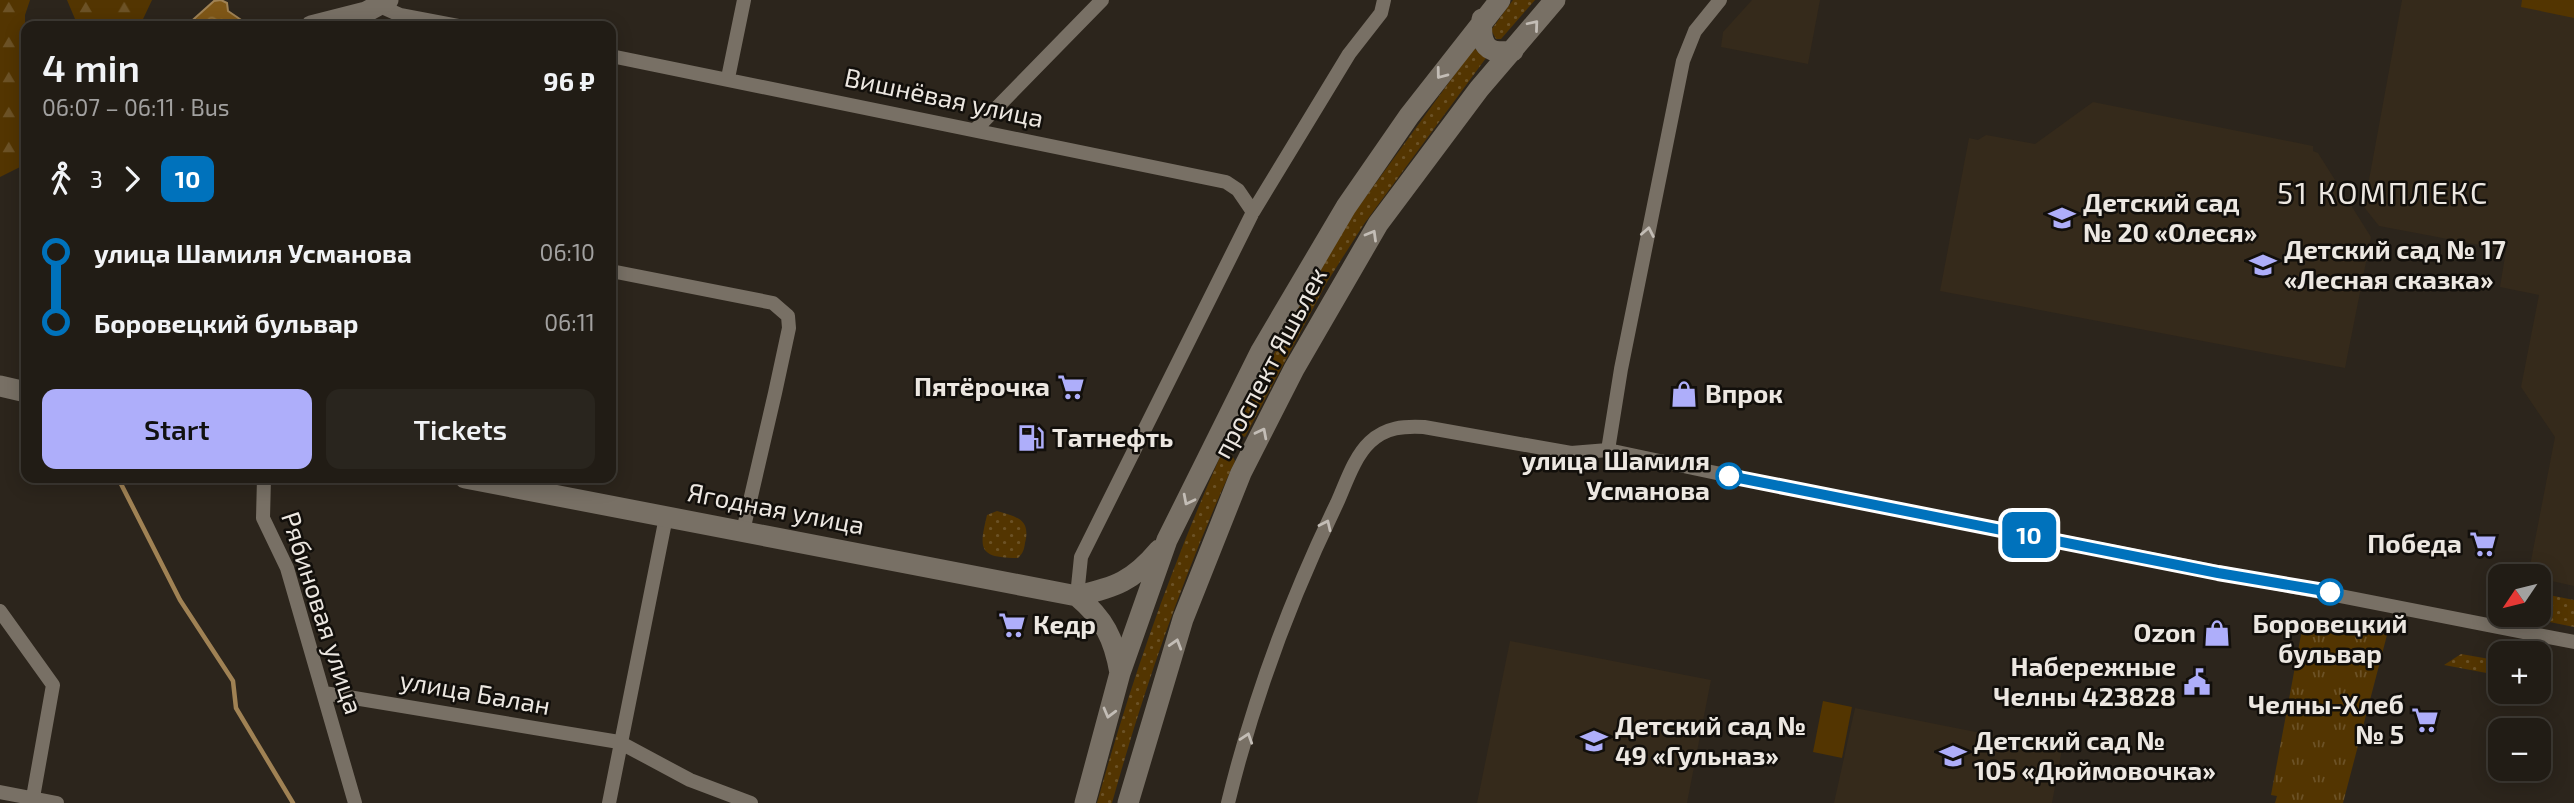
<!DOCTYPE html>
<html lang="en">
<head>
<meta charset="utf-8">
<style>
  body { margin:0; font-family:"Exo 2",sans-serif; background:#29251e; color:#f1f3f6; height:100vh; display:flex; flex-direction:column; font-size:26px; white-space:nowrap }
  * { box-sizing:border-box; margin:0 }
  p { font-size:23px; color:#a2a1a0 }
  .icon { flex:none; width:38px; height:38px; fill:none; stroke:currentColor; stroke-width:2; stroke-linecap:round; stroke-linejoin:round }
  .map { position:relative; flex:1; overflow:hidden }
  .drawer { position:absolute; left:21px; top:21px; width:595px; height:462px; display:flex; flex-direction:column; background:#211c15; border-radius:14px; box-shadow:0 4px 18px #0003,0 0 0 2px #3e3a34 }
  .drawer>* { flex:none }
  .badge { padding:0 14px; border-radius:10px; font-size:24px; line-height:46px }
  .needle { width:46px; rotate:235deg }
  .controls { position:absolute; left:2488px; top:564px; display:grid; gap:14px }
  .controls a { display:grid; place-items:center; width:63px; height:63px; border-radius:14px; background:#211c15; box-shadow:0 4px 18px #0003,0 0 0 2px #3e3a34; font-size:35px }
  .map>.badge { position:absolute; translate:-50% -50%; box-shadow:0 0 0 4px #fff }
  .legs { display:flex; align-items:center; gap:10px; height:77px; padding:0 21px; font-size:23px }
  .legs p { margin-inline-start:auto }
  .headline { display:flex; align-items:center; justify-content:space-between; height:119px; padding:0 21px }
  h1 { font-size:38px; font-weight:600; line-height:52px }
  .button { display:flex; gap:14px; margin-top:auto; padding:14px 21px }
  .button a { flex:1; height:80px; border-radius:14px; background:#aeaefa; color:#111; font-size:28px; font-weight:600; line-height:80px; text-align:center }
  .button a+a { background:#29251e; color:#f1f3f6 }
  ul { padding:0 21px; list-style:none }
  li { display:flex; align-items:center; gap:24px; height:70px; font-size:26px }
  li i { display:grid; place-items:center; width:10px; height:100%; margin:0 9px; background:currentColor }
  li i::after { content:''; width:18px; height:18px; margin:-9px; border:5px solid; border-radius:50%; background:#211c15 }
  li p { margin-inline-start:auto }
  li:first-child i { background:linear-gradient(#0000 50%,currentColor 0) }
  li:last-child i { background:linear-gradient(currentColor 50%,#0000 0) }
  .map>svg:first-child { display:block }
  .built { fill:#352a1b }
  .grass { fill:url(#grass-dots) }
  .forest { fill:url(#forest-firs) }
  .park { fill:url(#park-tufts) }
  .pitch { fill:#533501 }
  .water { fill:url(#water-ripples); stroke:#a08254; stroke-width:2 }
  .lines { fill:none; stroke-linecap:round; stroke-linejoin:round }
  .stream { stroke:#a08254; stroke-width:4.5 }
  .street { stroke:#787065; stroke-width:14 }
  .secondary { stroke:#787065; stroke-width:21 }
  .oneway { stroke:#c3bdb6 }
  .line-1-casing { stroke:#fff; stroke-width:16 }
  .line-1 { stroke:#0072bc; stroke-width:10 }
  .stop-1-dot { fill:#fff; stroke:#0072bc; stroke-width:3.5 }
  .labels { text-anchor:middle; stroke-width:5; stroke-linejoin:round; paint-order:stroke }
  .street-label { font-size:26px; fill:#ece7e1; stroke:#120f0b }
  .poi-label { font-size:26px; font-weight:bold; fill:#ece7e1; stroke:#120f0b; text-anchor:start }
  .stop-label { font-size:26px; font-weight:bold; fill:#ece7e1; stroke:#120f0b; text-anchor:end }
  .quarter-label { font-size:30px; letter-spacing:2px; fill:#ece7e1; stroke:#120f0b }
</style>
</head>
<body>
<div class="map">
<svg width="2574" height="803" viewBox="0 0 2574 803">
  <defs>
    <pattern id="grass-dots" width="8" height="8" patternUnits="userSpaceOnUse" patternTransform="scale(1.75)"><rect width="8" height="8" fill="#533501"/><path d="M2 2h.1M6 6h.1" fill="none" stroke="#6c5226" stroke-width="1.8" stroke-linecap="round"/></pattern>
    <pattern id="forest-firs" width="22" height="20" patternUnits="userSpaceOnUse" patternTransform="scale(1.75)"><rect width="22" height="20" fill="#533501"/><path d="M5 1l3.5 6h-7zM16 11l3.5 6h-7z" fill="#6c5226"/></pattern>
    <pattern id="park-tufts" width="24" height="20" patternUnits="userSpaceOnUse" patternTransform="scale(1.75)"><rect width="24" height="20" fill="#533501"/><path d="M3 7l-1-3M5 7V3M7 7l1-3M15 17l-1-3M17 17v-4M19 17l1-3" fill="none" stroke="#6c5226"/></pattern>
    <pattern id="water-ripples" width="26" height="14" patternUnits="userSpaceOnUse" patternTransform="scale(1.75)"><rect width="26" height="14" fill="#7f5717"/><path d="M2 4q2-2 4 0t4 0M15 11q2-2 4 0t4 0" fill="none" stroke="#916f38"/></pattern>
  </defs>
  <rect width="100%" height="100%" fill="#2c251c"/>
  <path class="built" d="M1752,0H1820L1808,64L1721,47L1723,32Z
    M2402,0H2574V586L2528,576L2555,437L2521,387L2539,295L2500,287L2506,250L2379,226L2364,207Z
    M2093,102L2313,146V151L2318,153L2371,237L2345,368L1940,291L1969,138L1978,140L1986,135L2035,144Z
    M1510,641L1711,680L1687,803H1477Z
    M1855,708L2062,749L2052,803H1834Z"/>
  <path class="grass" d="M1513,0H1535L1501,39H1496L1491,30Z
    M1474,48L1486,58L1364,224L1327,282L1245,437L1233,432L1315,276L1351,217Z
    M1226,454L1232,455L1235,461C1184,573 1145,685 1112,803H1097C1130,684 1170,570 1220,457Z
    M997,511C1017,517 1031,519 1025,543C1024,550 1023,553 1018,558C978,558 979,549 987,515Z
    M2539,593L2574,600V627L2515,615L2539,614Z
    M2461,654L2501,661V689L2492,674L2444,665Z"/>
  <path class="forest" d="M0,0H30L25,15L26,164L0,177Z
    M67,0H152L143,19L135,26H78Z"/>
  <path class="park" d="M2304,619L2387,635L2343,803H2275L2277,796L2271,795Z"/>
  <path class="pitch" d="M2522,0H2574V18L2521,7Z
    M1823,701L1852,707L1842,758L1813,752Z"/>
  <path class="water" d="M221,0L227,3L228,11L250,26H186L214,1Z"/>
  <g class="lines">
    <path class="stream" d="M118,478L180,600L233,681L236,708L293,803"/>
    <path class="street" d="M380,6L400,15L458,26
      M611,56L1226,182L1238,190L1253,212
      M728,78L744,0
      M976,129L1102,0
      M611,271L773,303L788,316L789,328L775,393L743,531
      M1608,450L1621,369L1683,61L1695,31L1720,0
      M264,478L263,518L287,568L355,803
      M1077,596L1081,557L1253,212L1349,54L1381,13L1384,0
      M0,611L53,685L32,803
      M324,693L619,742L690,780L751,803
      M0,792L57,803
      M609,803L666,517
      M1228,803C1253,700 1291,598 1337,503C1346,483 1354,457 1370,442C1386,427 1404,426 1424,427L1571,453L1608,450L1754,481L2574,642"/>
    <path class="secondary" d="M1482,19C1480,44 1485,55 1513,51
      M311,26L366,12L388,0
      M0,386L26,392
      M465,478L1077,596C1116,587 1133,581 1159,550
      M1077,596C1104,619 1114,638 1120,673
      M1085,803L1120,673L1167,540L1261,351L1346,207L1409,116L1500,0
      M1128,803L1183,619L1241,473L1294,369L1378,224L1479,89L1555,0"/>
  </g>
  <defs><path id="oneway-chevron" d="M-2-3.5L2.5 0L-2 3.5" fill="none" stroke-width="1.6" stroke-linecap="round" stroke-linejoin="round" transform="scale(1.75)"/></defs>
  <g class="oneway">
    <use href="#oneway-chevron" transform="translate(1534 25) rotate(-50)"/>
    <use href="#oneway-chevron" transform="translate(1441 74) rotate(127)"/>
    <use href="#oneway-chevron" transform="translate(1648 232) rotate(-79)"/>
    <use href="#oneway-chevron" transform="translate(1372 235) rotate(-60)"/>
    <use href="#oneway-chevron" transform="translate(1262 433) rotate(-63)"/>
    <use href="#oneway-chevron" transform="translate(1188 500) rotate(117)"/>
    <use href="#oneway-chevron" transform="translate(1326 525) rotate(-65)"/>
    <use href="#oneway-chevron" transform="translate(1176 644) rotate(-73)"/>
    <use href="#oneway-chevron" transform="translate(1109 713) rotate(105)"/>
    <use href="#oneway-chevron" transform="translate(1247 738) rotate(-72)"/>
  </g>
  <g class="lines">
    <defs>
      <path id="line-1" d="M1729,476L2218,573L2330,592"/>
    </defs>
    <use href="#line-1" class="line-1-casing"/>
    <use href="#line-1" class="line-1"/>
  </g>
  <defs>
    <symbol id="school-bare" viewBox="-9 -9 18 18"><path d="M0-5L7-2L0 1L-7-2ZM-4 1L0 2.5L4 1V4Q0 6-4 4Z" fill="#aeaefa" stroke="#120f0b" stroke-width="2.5" paint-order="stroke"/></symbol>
    <symbol id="supermarket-bare" viewBox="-9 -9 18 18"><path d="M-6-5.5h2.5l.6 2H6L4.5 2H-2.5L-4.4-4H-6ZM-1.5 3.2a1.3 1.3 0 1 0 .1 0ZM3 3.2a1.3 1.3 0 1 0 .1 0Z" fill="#aeaefa" stroke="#120f0b" stroke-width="2.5" paint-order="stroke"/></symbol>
    <symbol id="shop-bare" viewBox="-9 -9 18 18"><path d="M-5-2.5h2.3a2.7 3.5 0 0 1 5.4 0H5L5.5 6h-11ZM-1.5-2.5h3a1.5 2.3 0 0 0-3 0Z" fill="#aeaefa" stroke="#120f0b" stroke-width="2.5" paint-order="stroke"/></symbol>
    <symbol id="fuel-bare" viewBox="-9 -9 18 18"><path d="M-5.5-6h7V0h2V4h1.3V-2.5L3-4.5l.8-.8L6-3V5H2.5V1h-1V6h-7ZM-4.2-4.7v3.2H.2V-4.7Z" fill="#aeaefa" stroke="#120f0b" stroke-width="2.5" paint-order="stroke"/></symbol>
    <symbol id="civic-bare" viewBox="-9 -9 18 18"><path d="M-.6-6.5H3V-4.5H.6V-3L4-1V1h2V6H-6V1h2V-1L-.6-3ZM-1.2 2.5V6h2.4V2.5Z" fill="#aeaefa" stroke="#120f0b" stroke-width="2.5" paint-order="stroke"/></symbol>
  </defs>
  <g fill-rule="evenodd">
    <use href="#school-bare" x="2043" y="199" width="38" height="38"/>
    <use href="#school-bare" x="2244" y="246" width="38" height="38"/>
    <use href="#supermarket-bare" x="1052" y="368" width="38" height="38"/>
    <use href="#shop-bare" x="1665" y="375" width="38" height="38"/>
    <use href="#fuel-bare" x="1012" y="419" width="38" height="38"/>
    <use href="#supermarket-bare" x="2464" y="525" width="38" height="38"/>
    <use href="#supermarket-bare" x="993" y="606" width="38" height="38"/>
    <use href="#shop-bare" x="2198" y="614" width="38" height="38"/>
    <use href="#civic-bare" x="2178" y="663" width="38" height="38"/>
    <use href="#supermarket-bare" x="2406" y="701" width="38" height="38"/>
    <use href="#school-bare" x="1575" y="722" width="38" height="38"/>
    <use href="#school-bare" x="1934" y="737" width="38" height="38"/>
  </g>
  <g class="stop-1-dot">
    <circle cx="1729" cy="476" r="12"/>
    <circle cx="2330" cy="592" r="12"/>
  </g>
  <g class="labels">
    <g class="street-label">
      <text transform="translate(944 98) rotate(12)" y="9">Вишнёвая улица</text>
      <text transform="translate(1270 363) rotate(-62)" y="9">проспект Яшьлек</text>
      <text transform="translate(776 509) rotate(11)" y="9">Ягодная улица</text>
      <text transform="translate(322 613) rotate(72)" y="9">Рябиновая улица</text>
      <text transform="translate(475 693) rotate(10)" y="9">улица Балан</text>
    </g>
    <g class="poi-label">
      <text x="2083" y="212">Детский сад<tspan x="2083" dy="30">№ 20 «Олеся»</tspan></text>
      <text x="2284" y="259">Детский сад № 17<tspan x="2284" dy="30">«Лесная сказка»</tspan></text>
      <text x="1050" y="396" text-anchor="end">Пятёрочка</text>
      <text x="1705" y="403">Впрок</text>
      <text x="1052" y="447">Татнефть</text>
      <text x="2462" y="553" text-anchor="end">Победа</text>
      <text x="1033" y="634">Кедр</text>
      <text x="2196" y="642" text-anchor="end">Ozon</text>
      <text x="2176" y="676" text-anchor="end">Набережные<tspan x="2176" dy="30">Челны 423828</tspan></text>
      <text x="2404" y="714" text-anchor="end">Челны-Хлеб<tspan x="2404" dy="30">№ 5</tspan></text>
      <text x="1615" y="735">Детский сад №<tspan x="1615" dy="30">49 «Гульназ»</tspan></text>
      <text x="1974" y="750">Детский сад №<tspan x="1974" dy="30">105 «Дюймовочка»</tspan></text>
    </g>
    <g class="stop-label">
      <text x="1710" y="470">улица Шамиля<tspan x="1710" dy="30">Усманова</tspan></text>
      <text x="2330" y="633" text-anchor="middle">Боровецкий<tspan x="2330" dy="30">бульвар</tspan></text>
    </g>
    <g class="quarter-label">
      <text x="2383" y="204">51 КОМПЛЕКС</text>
    </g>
  </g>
</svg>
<div class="controls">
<a><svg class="needle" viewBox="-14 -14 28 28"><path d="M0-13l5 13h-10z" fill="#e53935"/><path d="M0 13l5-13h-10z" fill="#a2a1a0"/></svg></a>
<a>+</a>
<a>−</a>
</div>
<b class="badge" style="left:2029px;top:535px;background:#0072bc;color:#fff">10</b>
<section class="drawer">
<div class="headline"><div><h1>4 min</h1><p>06:07 – 06:11 · Bus</p></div><b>96 ₽</b></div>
<div class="legs"><svg class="icon" aria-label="walk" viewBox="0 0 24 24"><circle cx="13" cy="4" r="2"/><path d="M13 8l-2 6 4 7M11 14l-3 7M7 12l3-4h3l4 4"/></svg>3<svg class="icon" aria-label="forward" viewBox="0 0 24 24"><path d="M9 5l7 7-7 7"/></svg><b class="badge" style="background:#0072bc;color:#fff">10</b></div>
<ul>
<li><i style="color:#0072bc"></i><b>улица Шамиля Усманова</b><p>06:10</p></li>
<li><i style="color:#0072bc"></i><b>Боровецкий бульвар</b><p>06:11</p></li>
</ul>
<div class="button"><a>Start</a><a>Tickets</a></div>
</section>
</div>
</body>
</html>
